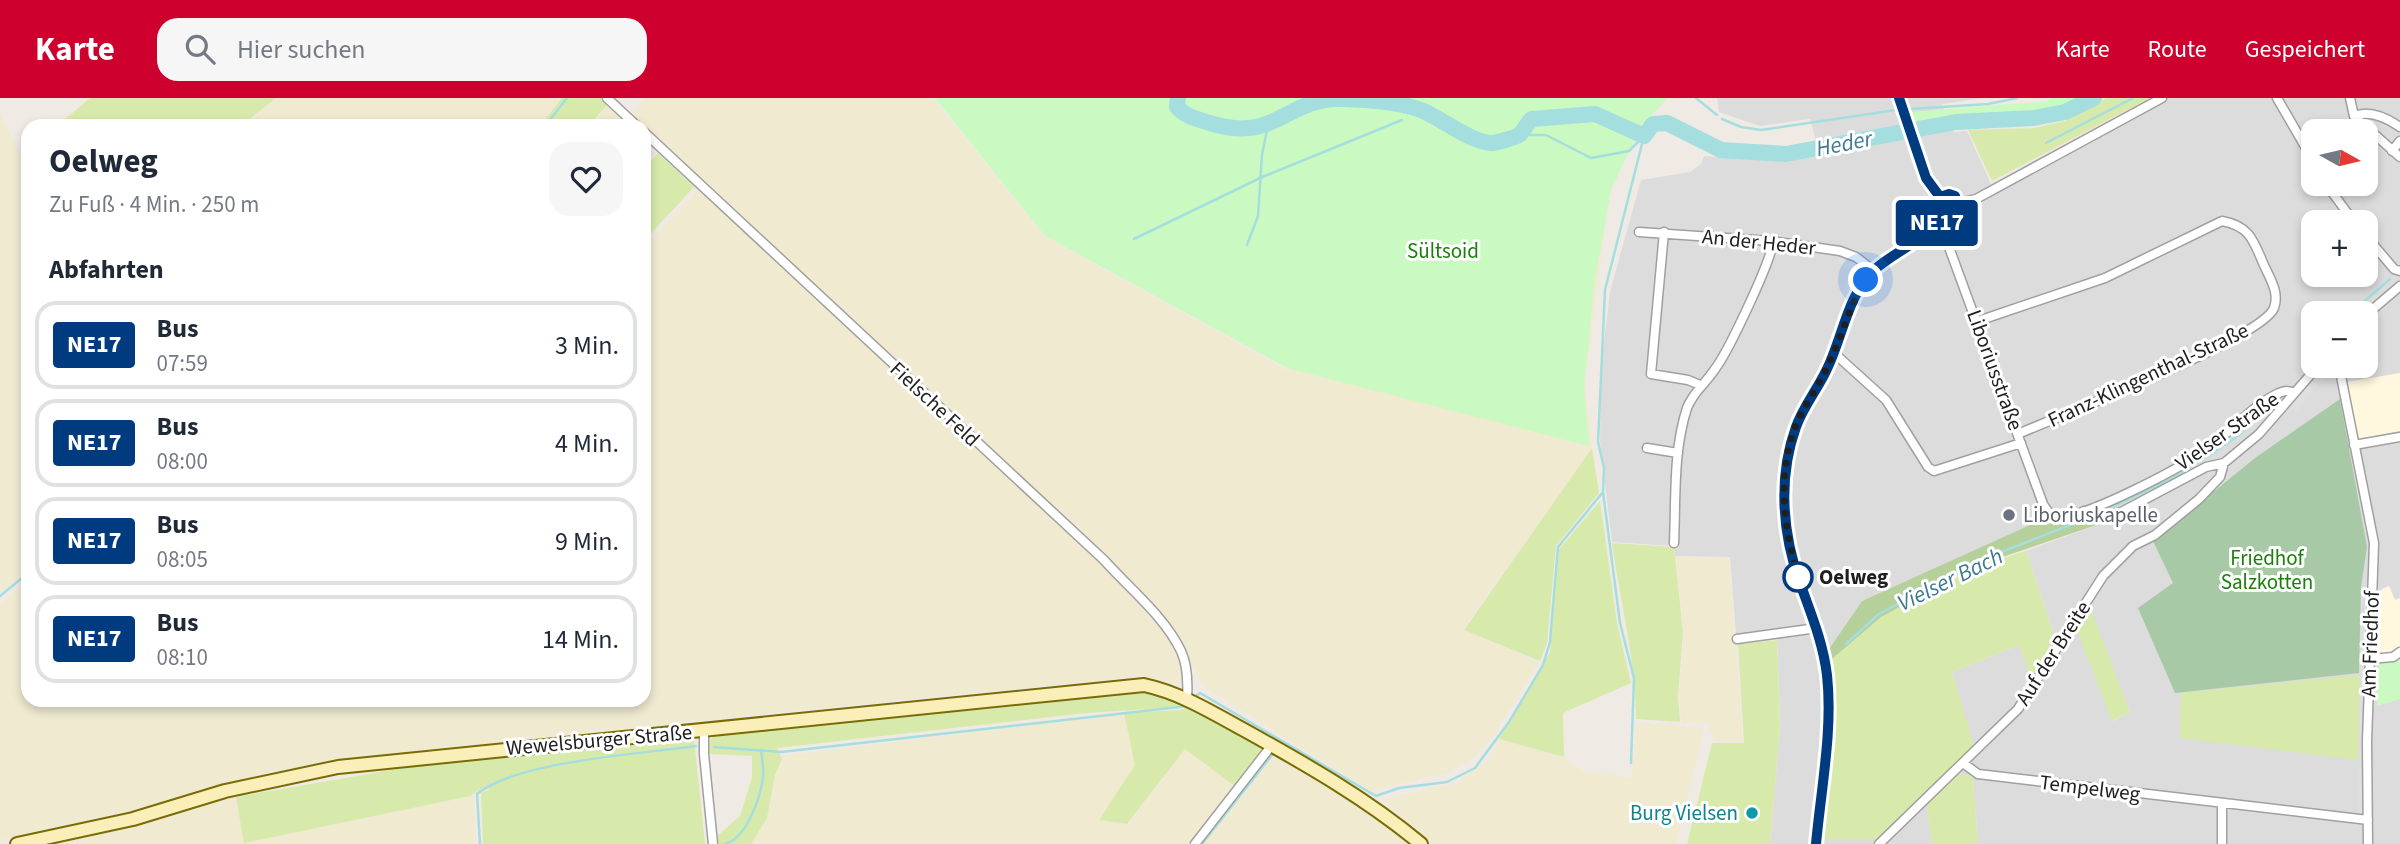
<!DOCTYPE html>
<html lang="de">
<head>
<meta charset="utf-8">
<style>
  body { margin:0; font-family:"Source Sans 3",sans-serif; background:#f6f6f7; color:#1f2937; height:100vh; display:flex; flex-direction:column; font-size:26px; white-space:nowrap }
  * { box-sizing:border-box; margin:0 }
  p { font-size:23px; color:#747a83 }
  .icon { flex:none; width:38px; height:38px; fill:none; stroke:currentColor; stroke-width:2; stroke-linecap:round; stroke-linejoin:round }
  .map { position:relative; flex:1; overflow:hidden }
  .details { position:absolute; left:21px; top:21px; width:630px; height:588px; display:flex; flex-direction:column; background:#fff; border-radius:21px; box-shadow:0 4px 10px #0003 }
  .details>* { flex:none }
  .badge { padding:0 14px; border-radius:5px; font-size:24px; line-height:46px }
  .needle { width:46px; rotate:98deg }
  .buttons { position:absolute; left:2301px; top:21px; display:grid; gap:14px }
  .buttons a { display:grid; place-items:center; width:77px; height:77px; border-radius:14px; background:#fff; box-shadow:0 4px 10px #0003; font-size:35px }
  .you { position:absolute; width:35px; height:35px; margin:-18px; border:5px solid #fff; border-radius:50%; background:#1a73e8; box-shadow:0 0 0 10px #1a73e833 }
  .map>.badge { position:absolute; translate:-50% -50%; box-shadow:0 0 0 4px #fff }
  h2 { padding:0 28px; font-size:26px; line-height:63px }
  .round { display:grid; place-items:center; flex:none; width:74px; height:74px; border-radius:21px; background:#f6f6f7 }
  .headline { display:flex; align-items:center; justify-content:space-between; height:119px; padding:0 28px }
  h1 { font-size:33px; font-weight:700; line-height:52px }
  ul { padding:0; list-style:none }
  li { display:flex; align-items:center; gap:21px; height:88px; margin:0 14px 10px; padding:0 14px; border:4px solid #e0e1e3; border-radius:21px }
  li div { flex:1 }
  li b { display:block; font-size:26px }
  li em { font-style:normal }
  li .badge { min-width:77px; font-weight:700; text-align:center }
  header { display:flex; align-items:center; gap:42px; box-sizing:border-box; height:98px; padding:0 35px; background:#ce002d; color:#fff }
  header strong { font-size:33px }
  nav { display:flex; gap:38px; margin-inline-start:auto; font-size:24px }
  .search { width:490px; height:63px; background:#f6f6f7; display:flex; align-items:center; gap:18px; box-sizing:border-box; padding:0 24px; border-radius:21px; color:#747a83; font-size:26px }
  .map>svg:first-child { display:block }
  .residential { fill:#dddcdc; fill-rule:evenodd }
  .education { fill:#fff8df }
  .farmland { fill:#efead0 }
  .grass { fill:#d8eaab }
  .forest { fill:#b5d09a }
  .cemetery { fill:#a8c9a6 }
  .park { fill:#cafac2 }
  .parking { fill:#dfdfdf }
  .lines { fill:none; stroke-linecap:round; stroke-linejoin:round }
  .stream { stroke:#a5dede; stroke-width:2.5 }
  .river { stroke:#a5dede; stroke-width:16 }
  .street-casing { stroke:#a0a0a0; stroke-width:11 }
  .secondary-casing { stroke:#796c04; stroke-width:16 }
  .street { stroke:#fff; stroke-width:8 }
  .secondary { stroke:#faefb9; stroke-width:12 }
  .line-casing { stroke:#fff; stroke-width:16 }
  .line { stroke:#003b80; stroke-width:10 }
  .walk { stroke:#1f1f1f; stroke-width:7; stroke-dasharray:0 12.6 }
  .worship-dot { fill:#6b7280; stroke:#fff; stroke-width:2.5 }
  .stop-dot { fill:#fff; stroke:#003b80; stroke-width:3.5 }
  .culture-dot { fill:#0f9aa8; stroke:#fff; stroke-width:2.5 }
  .labels { text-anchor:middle; stroke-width:6; stroke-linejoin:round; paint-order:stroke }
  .street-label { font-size:21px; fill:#1f1f1f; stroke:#fff }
  .park-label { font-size:21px; fill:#1a800a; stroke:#fff }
  .worship-label { font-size:21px; fill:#5b616d; stroke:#fff; text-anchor:start }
  .stop-label { font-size:21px; font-weight:bold; fill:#1f1f1f; stroke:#fff; text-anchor:start }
  .culture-label { font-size:21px; fill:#0d838f; stroke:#fff; text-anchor:end }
  .water-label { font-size:23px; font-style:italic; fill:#3f7a90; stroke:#fff }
</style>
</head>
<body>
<header>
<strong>Karte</strong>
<div class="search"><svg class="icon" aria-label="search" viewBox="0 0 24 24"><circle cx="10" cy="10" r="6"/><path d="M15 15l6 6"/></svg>Hier suchen</div>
<nav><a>Karte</a><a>Route</a><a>Gespeichert</a></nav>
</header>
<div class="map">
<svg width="2400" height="746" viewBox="0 0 2400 746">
  <rect width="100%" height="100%" fill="#f0eae5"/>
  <path class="residential" d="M1717,0H1896L1900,10L1907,9L1904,0H1985L1942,6L1954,34L1967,33L1991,86L2152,0H2400V746H1978L1973,679L1927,707L1932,746H1770L1780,628L1777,534L1736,537L1730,459L1675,458L1674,448L1612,444L1600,344L1601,269L1610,194L1641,82L1690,74L1701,66L1704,58L1786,63L1820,58L1810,21L1760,28L1719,14ZM2314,33H2366V86H2314ZM2314,124H2366V177H2314ZM2314,215H2366V268H2314ZM2077,423L2102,425L2026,453L2056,544L2031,580L2019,547L1952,574L1973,648L1832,613V561L1829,551L1862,503L2052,428ZM2088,507L2130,614L2113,623Z"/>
  <path class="education" d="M2400,275V333L2358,341L2347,284Z
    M2389,488L2395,502L2400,500V553L2385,558L2376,553L2377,499L2382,491Z"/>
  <path class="farmland" d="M277,0H562L540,28H243Z
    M644,0H933L1045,139L1288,273L1442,46L1610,89L1585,285L1592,350L1463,531L1539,564L1493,639L1468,664L1446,675L1371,693L1204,589L1170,528L1107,459L632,17Z
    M608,6L632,28H588Z
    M0,16L28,73V472L0,495Z
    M698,92L969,343L951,363L970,343L1101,465L1162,533L1177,554L1183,570L1184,587L1144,578L774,615L339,664L0,742V506L28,482V602H644V149Z
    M1676,459L1729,460L1743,645L1715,643L1707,624L1682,626L1679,599L1684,534Z
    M1124,615L1135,667L1100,722L1127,726L1141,733L1129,726L1185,651L1236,689L1191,746H1162L1155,741L1160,746H751L767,720L775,677L784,658Z
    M1636,624L1704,630L1676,746H1434L1382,702L1459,684L1487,664L1499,641L1565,660L1583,673L1632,680Z
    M1274,658L1348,701L1413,746H1204Z
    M473,697L476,746H54L236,699L245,744Z"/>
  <path class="grass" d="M90,0H276L241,28H57Z
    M562,0H602L608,6L588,28H540Z
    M2107,0H2150L1992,83L1968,32L2034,30L2065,23Z
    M658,55L694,89L644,143V71Z
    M1592,350L1599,395L1556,448L1547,545L1540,563L1464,532Z
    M1600,403L1617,525L1631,585L1563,615L1564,659L1499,641L1550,554L1559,451Z
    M1612,445L1674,449L1683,534L1678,599L1680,624L1636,621C1636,562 1620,504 1612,445Z
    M2026,453L2056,544L2031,580L2019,547L1952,574L1974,648L1881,741H1821L1832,613V561L1881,519L1973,469Z
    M2089,506L2130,614L2112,623L2075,527Z
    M1777,542L1780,628L1770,746H1687L1712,645H1744L1738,546Z
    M2360,577L2358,662L2180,640L2181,595Z
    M1140,593L1170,599L1185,606L1181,609L1086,615L777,650L782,661L775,677L767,720L751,746H718L717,738L740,718L752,679V658L709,656L710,642L714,638Z
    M1190,608L1261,647L1262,653L1236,689L1185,651L1127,726L1099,722L1135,667L1124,615L1181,612Z
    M694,640L705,746H483L481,695L490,691L486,688L470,698L244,745L236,699L426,666Z
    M1958,676L1973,679L1978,746H1932L1927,707Z"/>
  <path class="forest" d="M2039,423C2058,430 2083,423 2105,424L1973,469L1881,519L1832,561L1829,551L1862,503Z"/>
  <path class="cemetery" d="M2340,301L2367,449L2361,489L2359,575L2175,595L2138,510L2173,485L2153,443L2255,360Z"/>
  <path class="park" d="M935,0H1668L1641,28L1611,92L1594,187L1584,289L1589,348L1287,270L1045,138Z
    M2051,0H2082L2045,14L1955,18L1915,23L1912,14L2047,3Z
    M2400,558V601L2377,608L2379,566Z"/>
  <path class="parking" d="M1840,159L1858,167L1854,175L1859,177L1847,202L1841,198L1852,173L1837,165Z
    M2319,273L2326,278L2296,314L2290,309Z
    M2366,525L2363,717L2359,716L2361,526Z"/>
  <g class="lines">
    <path class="stream" d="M1696,0L1717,17
      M1910,11L1988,6L2017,0
      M1722,21L1741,29L1761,32L1896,12
      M545,28L567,0
      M1519,37H1546L1591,60L1629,53L1643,39
      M2046,45L2133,0
      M1134,141L1260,80L1402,22
      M1247,147L1258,118L1262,57L1268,27
      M2351,215L2390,181
      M2303,269L2314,258
      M1603,394L1620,525L1634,580L1631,665
      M2102,414L2179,377L2238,338L2278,301
      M0,498L28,475
      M1846,546L1879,516L1971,466L2093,418
      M1196,598L1200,595L1376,698L1399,690L1447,684L1475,670L1509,624L1543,567L1550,544L1558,449L1603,394L1604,370L1598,344L1605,192L1644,38
      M714,649L781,654L1188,608
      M480,746L477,696C517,663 641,656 696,648
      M725,746C747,740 760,700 763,680C764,671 762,660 761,652
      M1202,746L1272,657"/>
    <path class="river" d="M1178,0L1177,9C1186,19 1197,21 1210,25C1276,46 1285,0 1341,1C1367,2 1396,3 1421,12C1441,20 1473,46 1493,45C1499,44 1514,40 1519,37C1524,33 1526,26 1532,21L1595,16L1644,38L1653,26L1667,25L1721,52L1786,56L1956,24L2034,20L2065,14L2094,0"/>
    <defs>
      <path id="street" d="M607,0L637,28
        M1899,0L1926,80L1940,99
        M2277,0L2314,64
        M2350,0L2354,18L2400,59
        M2354,18C2369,12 2387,20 2400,29
        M644,34L1104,462C1129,490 1165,519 1181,553C1188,568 1188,585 1187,601
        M2392,53L2400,43
        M2326,86L2354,124
        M1940,99L1952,96L1959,105
        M1959,105L1976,101L2162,0
        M1941,116L1954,117L1959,105
        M1935,129L1946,141L2043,406C2046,411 2050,419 2058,419C2086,420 2178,371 2203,354C2229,336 2251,308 2279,295C2285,292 2289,292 2294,295
        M1639,134L1771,143L1840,153L1856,159L1874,173
        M1664,134L1651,276L1688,282L1700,287
        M2366,138L2394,171L2400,173
        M2366,217L2400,188
        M1978,223L2105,180L2222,123C2249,128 2253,141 2263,165C2269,179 2280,194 2274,210C2261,241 2059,318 2018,336
        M1834,255L1886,302L1928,369L1934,373L2021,345
        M2339,268L2374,445L2367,643L2368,746
        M2354,347L2400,339
        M1647,350L1678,355
        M2084,413L2107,419L2121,414L2206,369L2224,365L2259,336L2318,268
        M1674,445C1676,401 1673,353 1687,310C1693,294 1706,285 1715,271C1728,254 1772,162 1773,143
        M1737,541L1817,530
        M2369,561L2393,559L2400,554
        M704,632V656L713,746
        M1963,665L1978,676L2368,722
        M1195,746L1272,647
        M1816,746C1821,691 1833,632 1827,577C1823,544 1811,516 1800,485C1782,435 1778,380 1796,329C1803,309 1817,292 1826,273C1842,241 1847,198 1873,173C1894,153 1929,143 1941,116
        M1879,746L2018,611L2103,478L2133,448L2155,437L2199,401L2220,379L2224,365
        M2222,746V705"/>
      <path id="secondary" d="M17,746L133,721L225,693L338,669L1144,587C1181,595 1213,615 1246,633C1307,667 1367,701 1421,746"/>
    </defs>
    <use href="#street" class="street-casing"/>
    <use href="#secondary" class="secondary-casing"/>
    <use href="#street" class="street"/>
    <use href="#secondary" class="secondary"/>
  </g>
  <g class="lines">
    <defs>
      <path id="line" d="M1816,746C1821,691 1833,632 1827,577C1823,544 1811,516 1800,485C1782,435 1778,379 1796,329C1803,309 1817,292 1826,273C1842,242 1847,198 1873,173C1894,153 1929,142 1941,116L1951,118L1959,111L1955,98L1949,96L1940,99L1926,80L1899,0"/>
    </defs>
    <use href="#line" class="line-casing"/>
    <use href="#line" class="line"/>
    <path class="walk" d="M1798,479L1800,484C1784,433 1776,377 1796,327C1805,305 1820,287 1829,265C1842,238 1849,208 1866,182"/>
  </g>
  <circle class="worship-dot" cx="2009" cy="417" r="7"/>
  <circle class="stop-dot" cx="1798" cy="479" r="14"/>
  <circle class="culture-dot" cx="1752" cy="715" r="7"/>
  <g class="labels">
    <g class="street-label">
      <text transform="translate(1759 144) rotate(6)" y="7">An der Heder</text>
      <text transform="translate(1995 272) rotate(70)" y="7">Liboriusstraße</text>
      <text transform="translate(2148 277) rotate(-25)" y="7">Franz-Klingenthal-Straße</text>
      <text transform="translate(935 306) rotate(43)" y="7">Fielsche Feld</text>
      <text transform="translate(2227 333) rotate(-35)" y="7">Vielser Straße</text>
      <text transform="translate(2370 546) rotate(-88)" y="7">Am Friedhof</text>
      <text transform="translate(2053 555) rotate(-57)" y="7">Auf der Breite</text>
      <text transform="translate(599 642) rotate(-5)" y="7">Wewelsburger Straße</text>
      <text transform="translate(2090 690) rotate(7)" y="7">Tempelweg</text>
    </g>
    <g class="park-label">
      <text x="1443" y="160">Sültsoid</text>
      <text x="2267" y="467">Friedhof<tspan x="2267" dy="24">Salzkotten</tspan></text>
    </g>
    <g class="worship-label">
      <text x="2023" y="424">Liboriuskapelle</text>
    </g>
    <g class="stop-label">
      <text x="1819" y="486">Oelweg</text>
    </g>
    <g class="culture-label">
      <text x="1738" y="722">Burg Vielsen</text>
    </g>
    <g class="water-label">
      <text transform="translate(1844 45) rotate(-11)" y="8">Heder</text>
      <text transform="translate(1950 481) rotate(-26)" y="8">Vielser Bach</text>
    </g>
  </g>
</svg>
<div class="buttons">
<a><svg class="needle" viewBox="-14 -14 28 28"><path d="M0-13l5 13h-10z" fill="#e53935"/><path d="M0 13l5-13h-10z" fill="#747a83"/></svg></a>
<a>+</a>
<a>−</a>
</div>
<div class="you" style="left:1866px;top:182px"></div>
<b class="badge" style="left:1937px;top:125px;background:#003b80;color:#fff">NE17</b>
<section class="details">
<div class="headline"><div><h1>Oelweg</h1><p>Zu Fuß · 4 Min. · 250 m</p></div><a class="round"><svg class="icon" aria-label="heart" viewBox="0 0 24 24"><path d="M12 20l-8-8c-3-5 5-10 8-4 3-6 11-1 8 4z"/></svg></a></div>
<h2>Abfahrten</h2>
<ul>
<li><span class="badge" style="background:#003b80;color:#fff">NE17</span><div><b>Bus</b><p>07:59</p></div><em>3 Min.</em></li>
<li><span class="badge" style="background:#003b80;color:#fff">NE17</span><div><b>Bus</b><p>08:00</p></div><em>4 Min.</em></li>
<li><span class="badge" style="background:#003b80;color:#fff">NE17</span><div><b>Bus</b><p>08:05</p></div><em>9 Min.</em></li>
<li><span class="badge" style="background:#003b80;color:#fff">NE17</span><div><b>Bus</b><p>08:10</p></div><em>14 Min.</em></li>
</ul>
</section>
</div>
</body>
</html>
